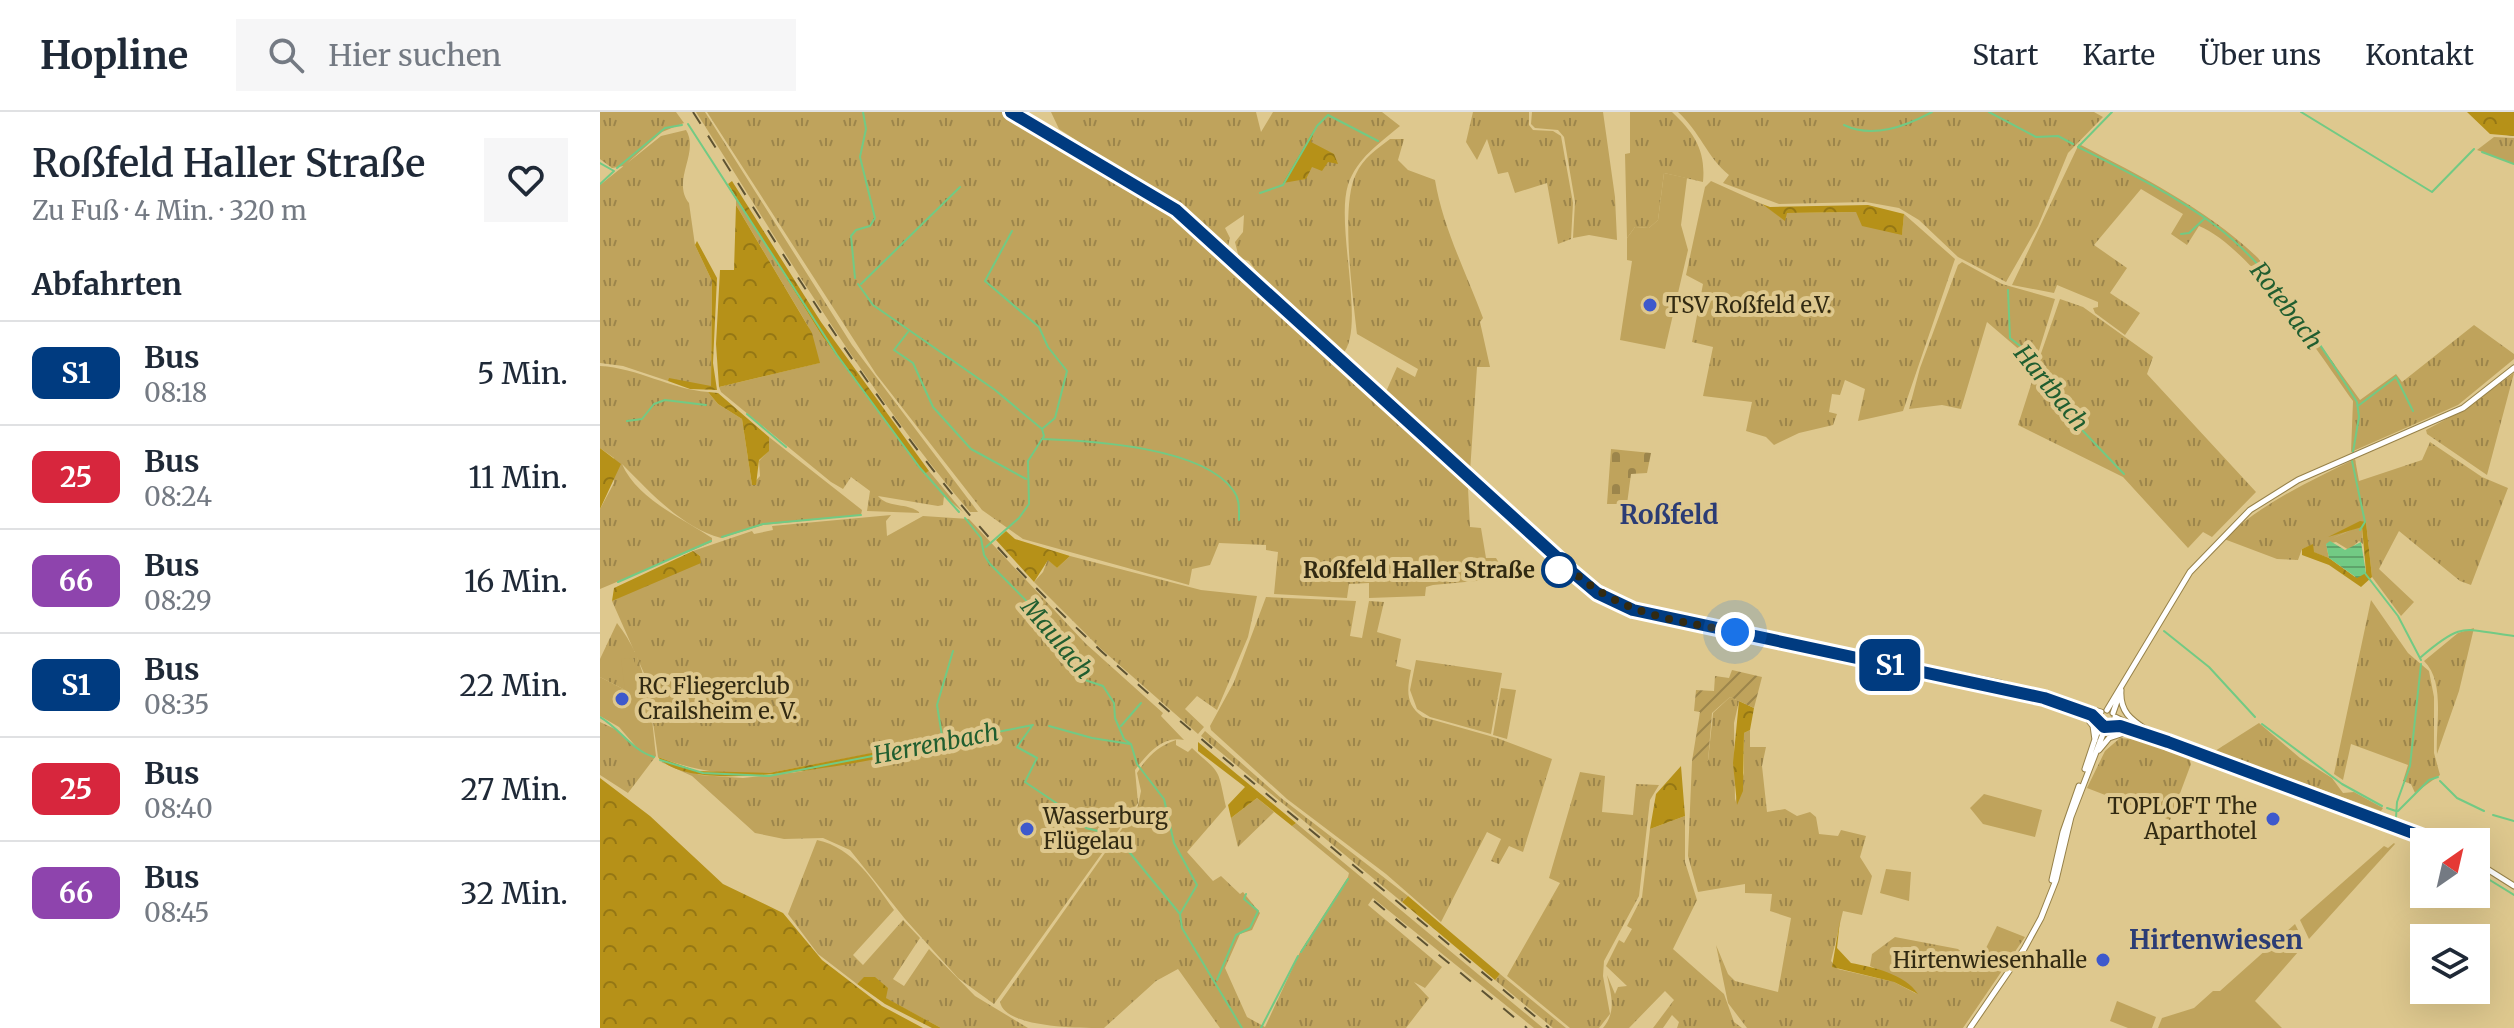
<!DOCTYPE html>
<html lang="de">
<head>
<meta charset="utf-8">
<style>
  body { margin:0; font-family:Merriweather,serif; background:#f6f6f7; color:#1f2937; height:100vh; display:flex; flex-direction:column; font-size:30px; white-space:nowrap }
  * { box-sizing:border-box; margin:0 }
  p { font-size:26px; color:#747a83 }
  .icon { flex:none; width:44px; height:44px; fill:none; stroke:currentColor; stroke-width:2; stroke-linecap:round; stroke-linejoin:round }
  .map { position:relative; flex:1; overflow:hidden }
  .details { display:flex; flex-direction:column; background:#fff; width:600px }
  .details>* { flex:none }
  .badge { padding:0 16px; border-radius:12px; font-size:28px; line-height:52px }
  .needle { width:52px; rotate:34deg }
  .tools { position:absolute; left:1810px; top:716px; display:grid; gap:16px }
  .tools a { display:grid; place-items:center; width:80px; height:80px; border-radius:0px; background:#fff; box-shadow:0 8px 32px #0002; font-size:40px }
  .you { position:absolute; width:40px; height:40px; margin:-20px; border:6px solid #fff; border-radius:50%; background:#1a73e8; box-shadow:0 0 0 12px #1a73e833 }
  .map>.badge { position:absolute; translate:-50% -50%; box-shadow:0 0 0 4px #fff }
  h2 { padding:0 32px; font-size:30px; line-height:72px }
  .round { display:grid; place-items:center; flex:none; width:84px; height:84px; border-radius:0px; background:#f6f6f7 }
  .head { display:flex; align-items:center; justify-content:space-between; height:136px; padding:0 32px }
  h1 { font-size:38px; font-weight:600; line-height:60px }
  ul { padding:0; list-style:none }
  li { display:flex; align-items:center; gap:24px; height:104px; padding:0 32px; border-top:2px solid #e0e1e3 }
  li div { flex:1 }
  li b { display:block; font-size:30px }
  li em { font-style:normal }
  li .badge { min-width:88px; font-weight:700; text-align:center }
  header { display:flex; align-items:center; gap:48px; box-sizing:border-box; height:112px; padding:0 40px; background:#fff; border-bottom:2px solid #e0e1e3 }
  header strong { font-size:38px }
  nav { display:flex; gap:44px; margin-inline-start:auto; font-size:28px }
  .search { width:560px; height:72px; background:#f6f6f7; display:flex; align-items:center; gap:20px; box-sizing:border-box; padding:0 28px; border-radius:0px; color:#747a83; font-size:30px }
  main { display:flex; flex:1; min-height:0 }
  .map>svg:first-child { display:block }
  .grass { fill:url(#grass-tufts) }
  .forest { fill:url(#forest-crowns) }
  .cemetery { fill:url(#cemetery-stones) }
  .park { fill:#bfa35c }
  .garden { fill:url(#garden-furrows) }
  .water { fill:url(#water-rules) }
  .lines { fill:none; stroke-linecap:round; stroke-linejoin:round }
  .stream { stroke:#72ca84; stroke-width:2 }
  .secondary-casing { stroke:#968149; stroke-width:7 }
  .secondary { stroke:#fff; stroke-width:5 }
  .rail { stroke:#5e5332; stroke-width:2; stroke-dasharray:14 14; stroke-linecap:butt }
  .line-casing { stroke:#fff; stroke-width:18 }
  .line { stroke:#003b80; stroke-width:12 }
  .walk { stroke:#322a12; stroke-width:8; stroke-dasharray:0 14.4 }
  .poi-dot { fill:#3e59cc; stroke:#dec88e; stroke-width:3 }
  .stop-dot { fill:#fff; stroke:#003b80; stroke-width:4 }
  .labels { text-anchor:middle; stroke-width:8; stroke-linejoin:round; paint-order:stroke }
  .poi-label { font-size:22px; fill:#322a12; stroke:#dec88e; text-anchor:start }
  .stop-label { font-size:22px; font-weight:bold; fill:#322a12; stroke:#dec88e; text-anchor:end }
  .water-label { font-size:24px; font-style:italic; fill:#205e30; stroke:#dec88e }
  .quarter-label { font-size:26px; font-weight:bold; fill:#2b3c75; stroke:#dec88e }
</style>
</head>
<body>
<header>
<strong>Hopline</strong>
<div class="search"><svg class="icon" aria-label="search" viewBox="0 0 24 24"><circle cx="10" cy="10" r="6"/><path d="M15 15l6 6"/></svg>Hier suchen</div>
<nav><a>Start</a><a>Karte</a><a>Über uns</a><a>Kontakt</a></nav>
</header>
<main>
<section class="details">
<div class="head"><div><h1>Roßfeld Haller Straße</h1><p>Zu Fuß · 4 Min. · 320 m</p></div><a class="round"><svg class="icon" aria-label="heart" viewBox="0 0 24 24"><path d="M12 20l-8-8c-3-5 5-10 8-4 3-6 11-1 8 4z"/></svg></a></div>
<h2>Abfahrten</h2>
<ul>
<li><span class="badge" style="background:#003b80;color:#fff">S1</span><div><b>Bus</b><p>08:18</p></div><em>5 Min.</em></li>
<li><span class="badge" style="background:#d7263d;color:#fff">25</span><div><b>Bus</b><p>08:24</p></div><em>11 Min.</em></li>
<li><span class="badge" style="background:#8e44ad;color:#fff">66</span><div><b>Bus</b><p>08:29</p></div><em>16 Min.</em></li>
<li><span class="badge" style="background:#003b80;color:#fff">S1</span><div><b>Bus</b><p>08:35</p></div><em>22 Min.</em></li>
<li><span class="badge" style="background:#d7263d;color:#fff">25</span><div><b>Bus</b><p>08:40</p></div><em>27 Min.</em></li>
<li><span class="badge" style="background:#8e44ad;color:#fff">66</span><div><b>Bus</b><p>08:45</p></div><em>32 Min.</em></li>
</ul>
</section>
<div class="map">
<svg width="1914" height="916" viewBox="0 0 1914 916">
  <defs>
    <pattern id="grass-tufts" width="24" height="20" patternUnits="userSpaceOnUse" patternTransform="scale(2)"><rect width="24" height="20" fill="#bfa35c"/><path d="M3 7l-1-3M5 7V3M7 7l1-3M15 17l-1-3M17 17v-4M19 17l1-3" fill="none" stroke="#9c854b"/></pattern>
    <pattern id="forest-crowns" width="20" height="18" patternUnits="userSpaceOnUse" patternTransform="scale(2)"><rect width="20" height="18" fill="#b69118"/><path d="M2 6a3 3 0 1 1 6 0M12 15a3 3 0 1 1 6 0" fill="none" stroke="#957714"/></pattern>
    <pattern id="cemetery-stones" width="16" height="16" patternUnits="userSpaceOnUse" patternTransform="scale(2)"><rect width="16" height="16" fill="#bfa35c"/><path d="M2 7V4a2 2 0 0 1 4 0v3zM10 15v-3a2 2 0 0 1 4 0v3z" fill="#9c854b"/></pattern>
    <pattern id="garden-furrows" width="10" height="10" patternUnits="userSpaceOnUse" patternTransform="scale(2)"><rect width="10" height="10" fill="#bfa35c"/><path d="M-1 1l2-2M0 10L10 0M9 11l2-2" fill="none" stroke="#9c854b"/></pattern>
    <pattern id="water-rules" width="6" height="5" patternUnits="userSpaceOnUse" patternTransform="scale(2)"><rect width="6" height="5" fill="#72ca84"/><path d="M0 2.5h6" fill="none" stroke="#5ea46b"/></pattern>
  </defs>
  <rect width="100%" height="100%" fill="#dec88e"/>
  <path class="grass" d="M0,0H76L84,11L62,20L24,54L12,56L0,47Z
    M96,0H105L252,233L378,400H370C265,278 183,136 96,0Z
    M107,0H408L539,77L581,107L873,372L868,376L870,415L881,416L886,446H896L908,466L833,473L826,475L825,484L769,486V471L749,472L747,486L674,482L678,440L666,438V433L619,431L610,453L592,457L589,473L423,427L382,398L276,262Z
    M451,0H656L661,20L673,0H782L800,14C779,32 757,46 748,73C735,114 767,218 742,243L667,174L649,149L639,146L635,130L643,120L644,103L625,116L630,126L627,138L581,96L459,17Z
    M873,0H929V13L933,18L953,19L961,24L973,91L971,127L958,132L947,71L915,81L908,60L898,62L887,27L877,48L866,30Z
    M932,0H1003L1015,85L1017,128L989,123L973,126L975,90L964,25L958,18L935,16L931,12Z
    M1030,0H1072C1094,21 1106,38 1103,70L1064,61L1058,108L1049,116L1035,115L1027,126L1025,42L1030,41Z
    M1078,0H1494L1503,5L1468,41L1438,114L1406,170L1358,145L1319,108L1299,96L1266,90L1179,92L1123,71L1129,63C1107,45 1100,20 1078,0Z
    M86,18C100,41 71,68 89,91L95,133L112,169L111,275L70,267L68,269L23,254L0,251V73L61,24Z
    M1894,25L1914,26V52L1877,38Z
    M790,27H804L798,48L808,58L835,68C843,116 866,160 883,206L880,210L890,255H877L870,360L785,282L797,255L815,265L818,257L757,222C753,186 740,93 756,62C763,46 777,37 790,27Z
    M1479,32C1542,65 1606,96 1658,146L1760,288L1796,262L1802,270L1874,213L1914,242V247L1858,293L1751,340L1753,289C1719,242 1651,135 1599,114L1587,133L1571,122L1583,102L1541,77L1494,133L1527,156L1510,181L1540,201L1525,223L1495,201L1493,196L1498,195V190L1457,173L1454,181L1412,173Z
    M1111,69L1162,92L1185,108L1186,101L1256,100L1302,122L1304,102L1355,147L1303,299L1258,309L1265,277L1245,268L1240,283L1232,282L1229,300L1237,302L1233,313L1199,321L1174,333L1166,325L1146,319L1152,290L1103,284L1113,235L1092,230L1103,172L1086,163L1105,75Z
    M136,85L222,224L315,350L324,361L329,359L363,400L344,384L343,393L338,394L278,384C289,397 308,390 320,401L267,399L270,379L251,365L243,377L231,370L121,280L119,275L219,251L208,214L136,93Z
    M1362,150L1402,172L1455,187L1436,248L1435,251L1387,210L1361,297L1342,293L1309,297L1320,256L1358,153Z
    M1460,187L1483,195L1553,245L1547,262L1656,380L1612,425L1603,420L1588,436L1523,365L1418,313L1437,254L1450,268L1438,250Z
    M0,254C38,256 70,277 108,280L118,292L142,307L152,373L160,364L159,349L169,338V325L262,398L261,403L163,413L121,426C81,415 50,380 22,352C37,387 82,406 112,426V430L0,477V397L14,371V346L0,336Z
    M1914,261L1887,363L1827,322L1826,318L1865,297Z
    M1830,330L1882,365L1908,376L1871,473L1860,469L1799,419L1779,457L1814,490L1801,504L1772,465L1766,410L1732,427L1759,414L1762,415L1763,432L1759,429L1749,438L1736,430L1726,432L1729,446L1713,440V433L1702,437L1698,448L1677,447L1624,427C1662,391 1708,370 1755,347L1759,369L1822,348Z
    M291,403L286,409L287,424L323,404L369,407L485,531L563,601L561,604L584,628C563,623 547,642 535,658L538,691L394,892L358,866L305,807L250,738L223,726L184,727L155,721L92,664L59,649L100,663L143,666L198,660L400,621L399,617L169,661C129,664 95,659 58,645L47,568L12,489L100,444L93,439L152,419L154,422L173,418L172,414Z
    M470,444L601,478L657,484L648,525L617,598L597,584L585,597L604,615L598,622L500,536L434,470L443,460L448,447L457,456Z
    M666,485L756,489L750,524L762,526L769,489L784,490L777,520L801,527L796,554L811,558C807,578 805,592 823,605L897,626L952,647L923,740L909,734L899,752L891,749L901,727L887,720L841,810L786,762L687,687L611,618L610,614L634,570Z
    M1771,488L1808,541L1829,559L1834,585V641L1840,663L1815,681L1811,672L1803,669L1808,653L1751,632L1743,668L1734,662Z
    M17,511C48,550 51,597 56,644L28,681L0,663V610L15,617L38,637L46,595L33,546L25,578L0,565V547Z
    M1874,516L1859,579L1837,642C1835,615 1846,570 1824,549L1858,521Z
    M816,548L902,561L891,622L830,605L817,597L810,578Z
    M901,576L916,578L907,627L893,623Z
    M1130,585L1139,589L1134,611L1135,690L1144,661V621L1150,618V635H1166L1162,654L1167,700L1185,697L1197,704L1210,700L1216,705L1219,722L1238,724L1241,718L1266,724L1260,745L1272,764L1262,803L1243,799L1231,849L1238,857L1294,870L1317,882L1302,869L1270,854L1272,842L1295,825L1358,837L1377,854L1397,814L1425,825L1363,916H1147L1128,891L1116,833L1128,862L1135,869L1178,880L1191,806L1170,799L1172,782L1145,781V772L1098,780L1088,744L1092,649H1108L1113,601Z
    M1659,611L1700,646L1732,666L1743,681L1754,680L1783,696L1781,699L1615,639Z
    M605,619L681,686L808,784L802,790L601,624Z
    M1520,626L1541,628L1589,646L1591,652L1570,708L1487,676L1505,639Z
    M576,628V633L588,640L592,636C621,663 617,653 626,695L587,740L613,769L621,764L640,782L643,780L660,801L652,818L640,822L625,856L647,905L665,915L700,840L748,765L749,761L692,714L696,711L943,916H934L773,786L768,793L842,855L825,876L814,870L829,886L806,916H620L578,857L556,869L504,916C480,916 405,916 400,890L538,694L541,679L537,661C547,645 558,634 576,628Z
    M980,660L1005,664L1002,700L1033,703L1036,672L1059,673L1050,688L1039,784L1004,849L1003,864L1010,902L999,916H970L907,864L960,771L949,766Z
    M657,686L674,700L638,735L631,706Z
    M1085,704V750L1097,788L1073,837L1124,882L1134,910L1142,916H1077L1079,910L1072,903L1063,916H1053L1074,888L1065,879L1029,916H1003C1017,899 1011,883 1007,863L1015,882L1018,875L1027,874L1006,854L1019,828L1024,831L1032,817L1027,814L1042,785L1050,717Z
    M217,728C254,736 273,769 294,798L253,843L263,853L303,808L320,826L293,867L304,874L329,837L375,884L428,916H341L285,886L265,865L257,872L218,842L188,802Z
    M900,862L966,916H953L895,868Z"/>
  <path class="forest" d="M1867,0H1914V24L1890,22Z
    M715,16L711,30L734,42L738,52L728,50L722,59L712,55L706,67L683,71Z
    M132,69L221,210L329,359L324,362L315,350L222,224L128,72Z
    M1162,92L1170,95L1268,93L1304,102L1302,123L1262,114L1256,100L1187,101L1185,109Z
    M136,93L212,221L220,251L119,275L116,232L120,158H134Z
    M97,129L117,166L113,251L117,278L90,277L68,269L69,266L111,274L112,169L95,133Z
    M108,280L118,281L169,325V339L159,348L156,373H152L142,307L118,292Z
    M0,336L21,352L0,397Z
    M1760,409L1766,410L1772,465L1761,475L1729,453L1702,443V437L1713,432L1714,440L1729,446L1755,465L1766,460L1762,415L1728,425Z
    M406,419L415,427L470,444L457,456L448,448L434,470L396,428Z
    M93,439L100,444L101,451L12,489L14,476Z
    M1139,589L1154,596L1150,618L1144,621L1143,679L1137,693L1133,651Z
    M399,616L401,621C339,633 99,695 58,645L97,659L169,661Z
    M598,630L696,711L692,714L657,686L631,706L628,693L645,675L598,639Z
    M1081,654L1085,704L1050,717L1056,682Z
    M0,666L50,704L123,772L183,801L222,848L256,874L282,894L323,916H0Z
    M808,784L900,862L895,868L802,790Z
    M1240,808L1237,836L1251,851C1273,855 1305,862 1318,882L1294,870L1232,855Z
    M264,865H275L288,876L286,886L341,916H332L285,892L257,872Z"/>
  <path class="cemetery" d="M1011,337L1051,341L1047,361L1031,362L1027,392H1007Z"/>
  <path class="park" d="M1064,61L1087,66L1081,113L1088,138L1065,237L1020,228L1032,149L1027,148V126L1035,115L1049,116L1058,108Z
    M33,546L40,565L52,635L38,637L19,615L0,604V565L25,578L21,547Z
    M1384,682L1442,698L1435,725L1383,712L1370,696Z
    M1794,731L1795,732L1709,827L1700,808L1784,734L1788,736Z
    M1286,757L1311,760L1309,789L1280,781Z
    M1695,812L1705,832L1655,889L1682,916H1558L1562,906L1594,896L1613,879H1620Z
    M1517,889L1556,905L1552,916H1528L1510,909Z"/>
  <path class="garden" d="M1132,558L1162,565L1154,596L1130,585L1112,601L1108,649H1092L1100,600L1094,599L1096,578L1114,579L1115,564L1129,566Z"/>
  <path class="water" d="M1730,429L1745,438L1761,430L1766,461L1757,466L1729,446L1726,432Z"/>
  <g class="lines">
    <path class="stream" d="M1389,0L1436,25L1458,24L1473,32
      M1512,0L1478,35C1526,59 1573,82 1616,114C1672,156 1720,231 1757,290L1759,305L1753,340
      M1701,0L1832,80L1874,37
      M88,12L237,243L320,356L359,400
      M1244,13C1273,27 1306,14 1332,0
      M1882,40L1914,52
      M0,51L14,59L0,72
      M17,56L65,16L82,13
      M660,81L683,73L717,14L728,3L778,29
      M412,119L385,169L439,215L448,235L467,259L455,306L442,317
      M1581,122L1589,121L1604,107
      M255,166L251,124L256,118L270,114L275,106L260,45L266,17L263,0
      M258,172L273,193L395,278L442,317L444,324L428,349L429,392L419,406L386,435
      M261,172L360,75
      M1408,178L1410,226L1429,241L1483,319L1524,362
      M308,220L294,238L313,251L333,295L371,337L426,367
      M1758,294L1796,265L1813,299
      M147,302L186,335
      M27,309L42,307L54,292L65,288L106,293
      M443,327C493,329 602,335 633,378C640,387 639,397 639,408
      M1752,349L1765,410L1760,418
      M365,406L381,426L384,443L390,452L462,525L465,539L485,568L503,574L514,591L515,606L524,627L531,632L537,652L564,687L574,731L597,773L580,802L582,816L642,916
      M122,425L163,412L261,403
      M1764,460L1798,504L1821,548
      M18,470L111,429
      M1564,519L1609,555L1655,605
      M1821,545C1864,508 1863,518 1914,524
      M0,605C21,617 31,638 54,645
      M1662,612L1742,672L1782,694
      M432,614L417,635L437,646L425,670L480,707L486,716L514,723
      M449,614L492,626L530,632
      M521,614L541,591
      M343,630L337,593L353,539
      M60,648L103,661L169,664L433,613
      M1840,669L1857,686L1884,699
      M1787,696L1796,699
      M1798,699L1829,668L1838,665
      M1893,703L1914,709
      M1796,706L1797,690L1810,654L1821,552
      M517,725L580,802
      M1816,728L1824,733
      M1880,762L1914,783
      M701,840L748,767
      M617,868L636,823L650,816L658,799L644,787L646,782
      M661,916L698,844"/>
    <defs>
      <path id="secondary" d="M411,0L576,98L971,459L997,481L1033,498L1401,571L1501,600
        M1277,550L1424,580L1498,608
        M1521,578C1519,605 1538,611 1557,625
        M1507,598L1590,460L1650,398L1698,368L1863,296L1914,256
        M1513,601L1520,581
        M1484,602L1493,614L1495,628
        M1515,605L1541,618
        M1511,614L1603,642L1837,730
        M1499,638L1509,626L1530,619
        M1485,657L1500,612
        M1876,750L1914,774
        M1452,768L1463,720L1479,674
        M1370,916L1424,837L1441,806L1456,768L1471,705L1503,622L1509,615"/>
    </defs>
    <use href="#secondary" class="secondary-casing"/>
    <use href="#secondary" class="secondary"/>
    <path class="rail" d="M93,0C190,152 281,307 403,441C486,532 581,610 675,689C767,764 858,840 949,916
      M774,789L927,916"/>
  </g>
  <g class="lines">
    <defs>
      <path id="line" d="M411,0L576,98L961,449L960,463L971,459L997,481L1033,498L1444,586L1492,603L1504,615L1520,614L1568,630L1837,730"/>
    </defs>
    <use href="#line" class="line-casing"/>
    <use href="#line" class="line"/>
    <path class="walk" d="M959,458L963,451C1019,503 1064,506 1135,520"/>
  </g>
  <g class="poi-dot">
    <circle cx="1050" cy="193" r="8"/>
    <circle cx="22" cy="587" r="8"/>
    <circle cx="1673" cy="707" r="8"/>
    <circle cx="427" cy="717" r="8"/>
    <circle cx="1503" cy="848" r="8"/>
  </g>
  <circle class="stop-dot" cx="959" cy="458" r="16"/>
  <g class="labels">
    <g class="poi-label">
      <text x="1066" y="201">TSV Roßfeld e.V.</text>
      <text x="38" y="582">RC Fliegerclub<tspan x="38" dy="25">Crailsheim e. V.</tspan></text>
      <text x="1657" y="702" text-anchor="end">TOPLOFT The<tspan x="1657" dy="25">Aparthotel</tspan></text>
      <text x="443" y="712">Wasserburg<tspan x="443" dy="25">Flügelau</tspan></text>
      <text x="1487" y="856" text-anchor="end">Hirtenwiesenhalle</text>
    </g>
    <g class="stop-label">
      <text x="935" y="466">Roßfeld Haller Straße</text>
    </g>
    <g class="water-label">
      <text transform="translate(1686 194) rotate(53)" y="8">Rotebach</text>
      <text transform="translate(1451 276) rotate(51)" y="8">Hartbach</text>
      <text transform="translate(457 527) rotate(50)" y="8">Maulach</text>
      <text transform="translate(336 632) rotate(-11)" y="8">Herrenbach</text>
    </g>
    <g class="quarter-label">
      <text x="1069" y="412">Roßfeld</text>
      <text x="1616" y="837">Hirtenwiesen</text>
    </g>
  </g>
</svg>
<div class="tools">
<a><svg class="needle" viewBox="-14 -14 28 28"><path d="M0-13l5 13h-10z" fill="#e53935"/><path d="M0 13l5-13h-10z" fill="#747a83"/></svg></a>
<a><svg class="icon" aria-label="layers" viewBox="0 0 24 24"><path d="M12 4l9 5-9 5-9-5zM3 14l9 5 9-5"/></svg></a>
</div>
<div class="you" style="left:1135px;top:520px"></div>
<b class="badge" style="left:1290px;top:553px;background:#003b80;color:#fff">S1</b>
</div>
</main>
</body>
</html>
